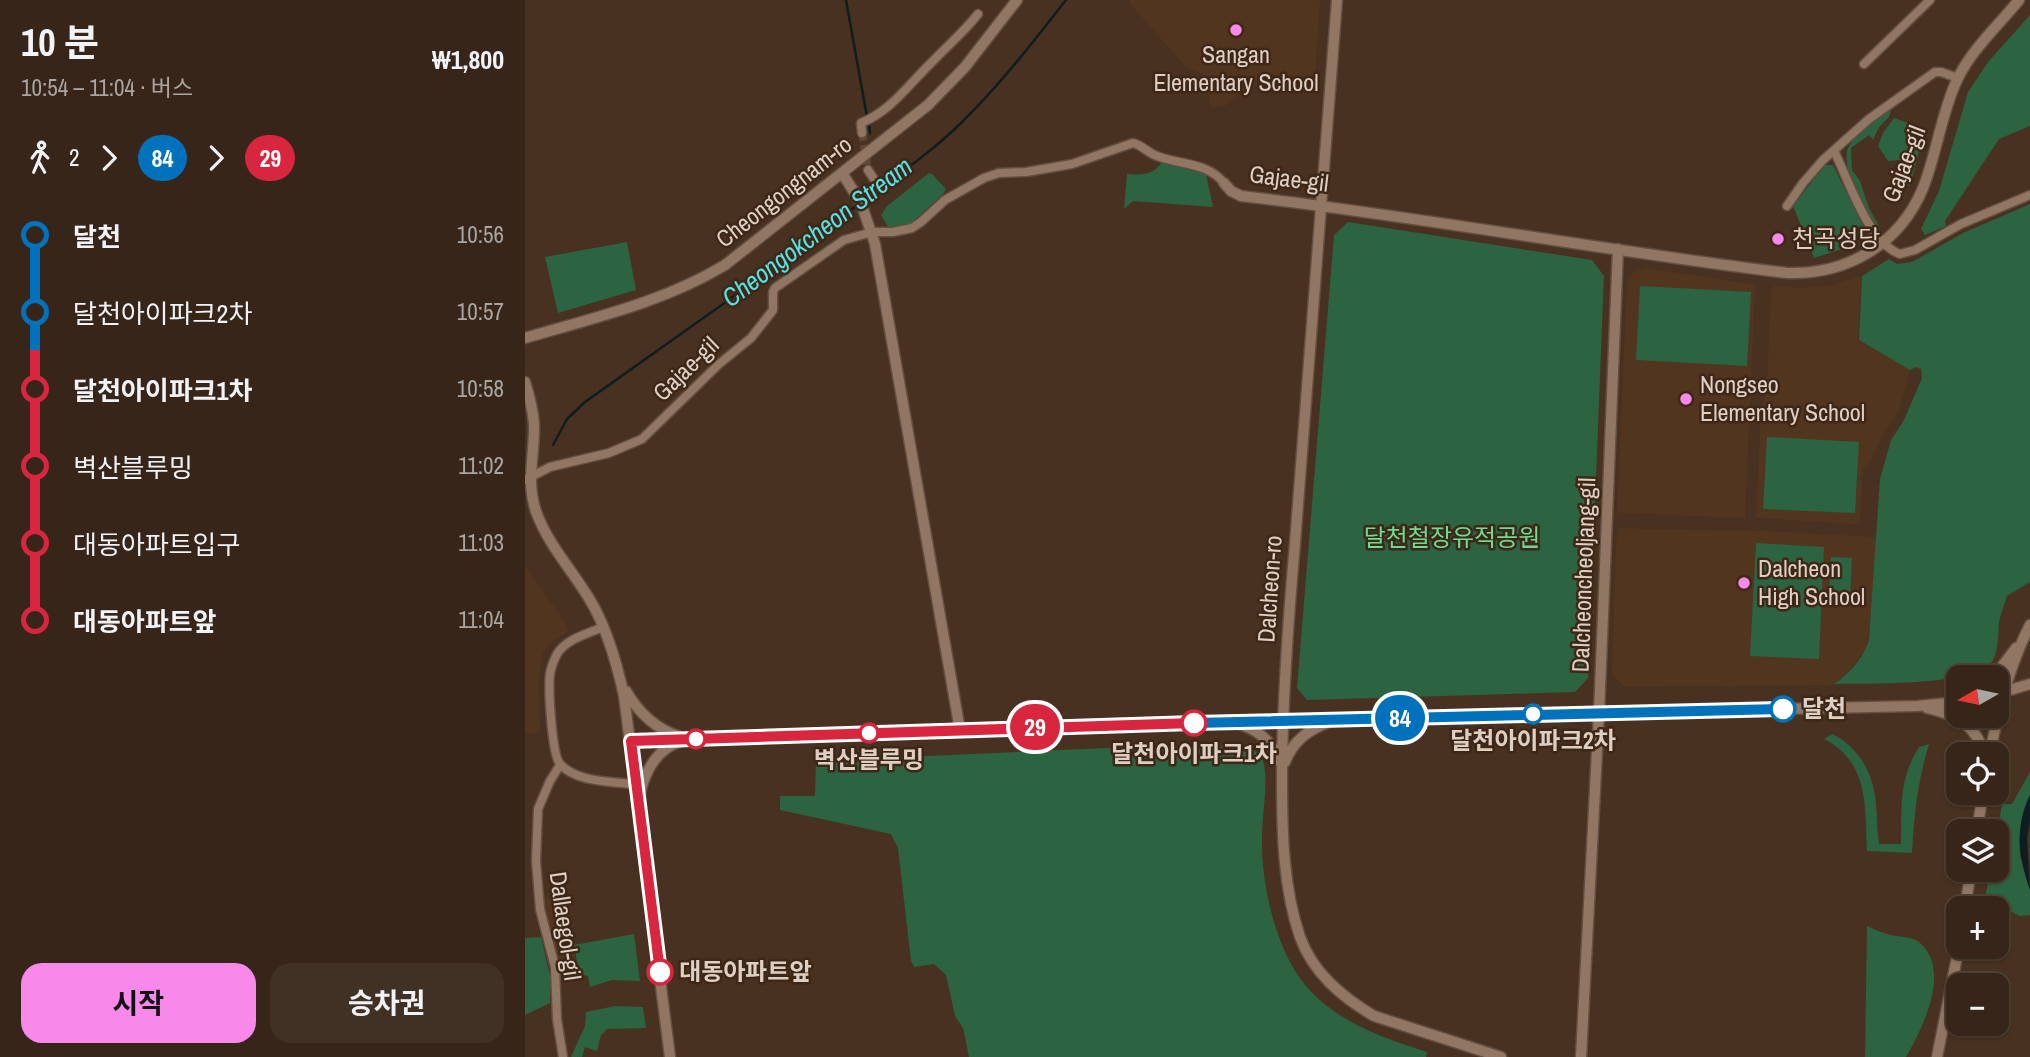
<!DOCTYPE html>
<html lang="ko">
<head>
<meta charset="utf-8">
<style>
  body { margin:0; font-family:"Archivo Narrow","Noto Sans KR",sans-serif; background:#413125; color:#f1f3f6; height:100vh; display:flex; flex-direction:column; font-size:26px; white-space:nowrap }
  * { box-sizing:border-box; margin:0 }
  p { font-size:23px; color:#aaa5a2 }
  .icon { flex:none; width:38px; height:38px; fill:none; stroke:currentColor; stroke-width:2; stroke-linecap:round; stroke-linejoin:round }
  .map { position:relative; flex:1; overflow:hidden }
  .sheet { display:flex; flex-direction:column; background:#362518; width:525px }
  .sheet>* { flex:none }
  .badge { padding:0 14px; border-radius:23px; font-size:24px; line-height:46px }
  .needle { width:46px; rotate:261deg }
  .buttons { position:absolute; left:1421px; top:665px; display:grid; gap:14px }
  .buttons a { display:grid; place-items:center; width:63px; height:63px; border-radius:14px; background:#362518; box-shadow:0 2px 5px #0004,0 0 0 2px #504237; font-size:35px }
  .map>.badge { position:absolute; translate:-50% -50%; box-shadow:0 0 0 4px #fff }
  .legs { display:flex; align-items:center; gap:10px; height:77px; padding:0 21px; font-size:23px }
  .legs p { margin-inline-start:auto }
  .summary { display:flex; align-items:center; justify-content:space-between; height:119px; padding:0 21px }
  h1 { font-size:38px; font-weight:700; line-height:52px }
  .button { display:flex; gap:14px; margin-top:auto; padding:14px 21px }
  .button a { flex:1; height:80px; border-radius:21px; background:#f888ea; color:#111; font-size:28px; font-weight:700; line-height:80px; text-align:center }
  .button a+a { background:#413125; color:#f1f3f6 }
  ul { padding:0 21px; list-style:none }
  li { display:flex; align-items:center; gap:24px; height:77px; font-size:26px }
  li i { display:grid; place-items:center; width:10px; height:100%; margin:0 9px; background:currentColor }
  li i::after { content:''; width:18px; height:18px; margin:-9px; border:5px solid; border-radius:50%; background:#362518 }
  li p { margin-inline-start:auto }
  li:first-child i { background:linear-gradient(#0000 50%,currentColor 0) }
  li:last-child i { background:linear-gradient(currentColor 50%,#0000 0) }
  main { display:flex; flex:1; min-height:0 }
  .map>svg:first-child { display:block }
  .built { fill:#52351f }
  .green { fill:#2c6340 }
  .water { fill:#0c1e1f }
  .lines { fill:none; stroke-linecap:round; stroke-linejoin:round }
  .stream { stroke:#0c1e1f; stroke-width:2.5 }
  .minor-tunnel { stroke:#5e4939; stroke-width:8; stroke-dasharray:8 4; stroke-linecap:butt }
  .minor-casing { stroke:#634f40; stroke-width:11 }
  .tertiary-casing { stroke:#634f40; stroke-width:13 }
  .minor { stroke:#917663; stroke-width:8 }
  .tertiary { stroke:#917663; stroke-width:10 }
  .line-1-casing { stroke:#fff; stroke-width:16 }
  .line-2-casing { stroke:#fff; stroke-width:16 }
  .line-1 { stroke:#0072bc; stroke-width:10 }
  .line-2 { stroke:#d7263d; stroke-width:10 }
  .poi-dot { fill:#f888ea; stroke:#3e2716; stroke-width:2.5 }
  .stop-1-dot { fill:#fff; stroke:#0072bc; stroke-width:3.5 }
  .stop-2-dot { fill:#fff; stroke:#d7263d; stroke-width:3.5 }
  .labels { text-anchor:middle; stroke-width:5; stroke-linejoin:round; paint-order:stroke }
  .poi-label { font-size:24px; fill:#decfc5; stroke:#3e2716; text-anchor:start }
  .street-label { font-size:24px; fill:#decfc5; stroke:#3e2716 }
  .park-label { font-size:24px; fill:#6adc93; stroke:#3e2716 }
  .stop-label { font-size:24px; font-weight:bold; fill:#decfc5; stroke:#3e2716 }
  .water-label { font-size:26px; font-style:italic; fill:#56e1e5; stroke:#3e2716 }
</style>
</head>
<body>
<main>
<section class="sheet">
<div class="summary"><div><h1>10 분</h1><p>10:54 – 11:04 · 버스</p></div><b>₩1,800</b></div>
<div class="legs"><svg class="icon" aria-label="walk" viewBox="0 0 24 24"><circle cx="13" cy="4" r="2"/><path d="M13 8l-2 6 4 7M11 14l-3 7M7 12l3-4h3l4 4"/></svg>2<svg class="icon" aria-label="forward" viewBox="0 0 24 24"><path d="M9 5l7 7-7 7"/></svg><b class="badge" style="background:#0072bc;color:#fff">84</b><svg class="icon" aria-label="forward" viewBox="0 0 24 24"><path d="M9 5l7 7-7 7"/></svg><b class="badge" style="background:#d7263d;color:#fff">29</b></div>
<ul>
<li><i style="color:#0072bc"></i><b>달천</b><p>10:56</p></li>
<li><i style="color:#0072bc"></i><span>달천아이파크2차</span><p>10:57</p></li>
<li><i style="color:#d7263d"></i><b>달천아이파크1차</b><p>10:58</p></li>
<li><i style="color:#d7263d"></i><span>벽산블루밍</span><p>11:02</p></li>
<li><i style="color:#d7263d"></i><span>대동아파트입구</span><p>11:03</p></li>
<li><i style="color:#d7263d"></i><b>대동아파트앞</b><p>11:04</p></li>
</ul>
<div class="button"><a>시작</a><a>승차권</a></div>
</section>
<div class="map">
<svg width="1505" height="1057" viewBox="0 0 1505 1057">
  <rect width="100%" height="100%" fill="#483120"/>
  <path class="built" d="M605,0H795L790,78L738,74L702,105L686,108L679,74L661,67L606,5Z
    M1121,268L1227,284L1230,288L1220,518L1095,513L1092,510L1102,280L1109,272Z
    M1336,276L1333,340L1385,370L1373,412L1355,440L1345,463L1338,467L1335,520L1329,524L1231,518L1236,411L1242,384L1246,289L1250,286L1275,288L1304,286Z
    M1094,528L1239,531L1352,537L1345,626L1340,650L1323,673L1309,684L1302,685L1099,687L1090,678L1087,672L1091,541Z
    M0,565L45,630L25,643L18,653L13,683L15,732L0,734Z
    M29,897L48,945L53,974L35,977L32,953L21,923L18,906V899Z"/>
  <path class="green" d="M1505,15V126L1474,139L1420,221L1421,226L1400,235L1396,229L1414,191L1443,92L1463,62Z
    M1365,109L1366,111L1364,117L1354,127L1348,140L1344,135L1326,148L1327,170L1335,181L1344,208L1354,226L1352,227C1341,210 1313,166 1324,146C1333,130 1351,119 1365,109Z
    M1369,118L1400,129L1385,186L1380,183V165L1375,160L1363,161L1353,146L1358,133Z
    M636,163L681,174L688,207L608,201L599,209L602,174C615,175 629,175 636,163Z
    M1300,165H1308L1340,230V236L1323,247L1289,258L1268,206Z
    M404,173L407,174L421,189L418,194L383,226L365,230L356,215L362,206Z
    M1505,204V582L1482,596C1479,605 1476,614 1474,622C1473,634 1474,649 1468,660C1453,687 1340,683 1309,684C1326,672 1338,659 1344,639L1355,479L1366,440L1379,420L1397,378L1396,369L1391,367L1385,370L1334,340L1337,276L1364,259L1372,264L1387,262L1438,233Z
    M823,222L1067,260L1079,276L1063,678L1050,692L782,700L772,688L809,235Z
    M102,242L111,290L33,313L20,257Z
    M1115,286L1226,292L1222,366L1111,360Z
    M1242,437L1334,442L1330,513L1238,509Z
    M1231,543L1299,547L1294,659L1225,656Z
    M1306,557L1327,558L1325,598L1304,596Z
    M1307,734C1320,740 1328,748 1336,759C1355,787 1350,812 1354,844H1376C1377,806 1373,781 1394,747L1404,744C1393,780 1389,815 1387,853L1342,851C1340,806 1344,762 1299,739Z
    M720,746C729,749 737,754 739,764C743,788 737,814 737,839C736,884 751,951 781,986C812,1022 858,1038 902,1052L901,1057H444L438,1028L430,1016L421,975L409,964L389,967L386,961L373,848L366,834L255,810V796H290L291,758H358L604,747Z
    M1505,772V795L1502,802L1494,840L1495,856L1505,890V915L1495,916L1460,899L1465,870H1472V834L1477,804H1487Z
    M1342,926C1349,929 1355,932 1362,934C1371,937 1386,936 1394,942C1427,969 1398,1028 1381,1057H1340Z
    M109,934L115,981L87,980L65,987L63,976L54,974L49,945Z
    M16,937L26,980L25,1003L0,1015V938Z
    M90,1006L118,1007L121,1028L82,1029L76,1035L72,1051L60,1047L57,1057H46L60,1026L61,1012Z"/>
  <path class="water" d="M1505,795V820L1502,838L1505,890C1494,858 1489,827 1505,795Z"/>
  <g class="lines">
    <path class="stream" d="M321,0L342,117
      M344,125L345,133
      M339,200C371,176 408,151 436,123C475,85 508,42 541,0
      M28,445L42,419L60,402L198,304L334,204"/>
    <path class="minor-tunnel" d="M337,133L343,170"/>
    <defs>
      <path id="minor" d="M1339,64L1405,0
        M337,133L336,123C366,111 384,84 407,62C422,46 439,32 453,14
        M1309,151C1324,180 1343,243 1375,254L1390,250L1436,224L1505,195
        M343,170L349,179
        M1262,206L1278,183L1298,160L1344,119L1410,72H1416L1433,78
        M0,480L25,467L84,453L117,439L194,364L226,338L248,310V292L250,288L319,240L347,232H368L387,228L396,222L420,200L459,178L474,173L501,172L547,164L608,143C617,145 623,153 632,156C655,165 682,162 699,183
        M78,627C62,634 41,639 32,654C29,660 26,667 25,674C23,689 27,755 35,764C52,783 88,781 112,785
        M35,765L25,781L13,809L11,861L15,909L30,967L32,1019L38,1057"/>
      <path id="tertiary" d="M812,0C799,181 783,362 770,543C763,622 757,701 757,780C757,832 758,887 775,937C788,973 817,997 849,1016L976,1057
        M317,173L336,203L350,244L435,730
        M699,183L706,191L716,196C899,217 1080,251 1262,273C1322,275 1375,244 1398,188C1412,153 1416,114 1432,80C1446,50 1473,26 1494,0
        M0,338C68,318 139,302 200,265L403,105L440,67L492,0
        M0,382C4,395 8,409 9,424C10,455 0,483 12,514C24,546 48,571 65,600C82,628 92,664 99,696L145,1057
        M1469,677L1491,648
        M101,691C113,712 131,729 155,737
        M1475,693L1505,684
        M1402,708C1431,715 1451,724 1459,754
        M714,724C734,730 748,743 755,762
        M106,741L590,724L1392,706L1433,702
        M1465,754C1473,710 1484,666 1505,625
        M760,762C768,741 783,730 804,722
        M115,793C121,769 132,749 156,741
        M1452,831L1458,793
        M1440,908L1446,870
        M1056,1057L1074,713L1093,249
        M1412,1057L1434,947"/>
    </defs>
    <use href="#minor" class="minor-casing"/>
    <use href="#tertiary" class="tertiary-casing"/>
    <use href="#minor" class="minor"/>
    <use href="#tertiary" class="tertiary"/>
  </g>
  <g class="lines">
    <defs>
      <path id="line-1" d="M669,723L1258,709"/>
      <path id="line-2" d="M135,972L106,741L669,723"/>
    </defs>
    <use href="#line-1" class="line-1-casing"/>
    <use href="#line-2" class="line-2-casing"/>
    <use href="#line-1" class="line-1"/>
    <use href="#line-2" class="line-2"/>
  </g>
  <g class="poi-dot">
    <circle cx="711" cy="30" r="7"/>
    <circle cx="1253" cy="239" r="7"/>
    <circle cx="1161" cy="399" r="7"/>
    <circle cx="1219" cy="583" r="7"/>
  </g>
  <g class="stop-1-dot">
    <circle cx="1258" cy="709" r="12"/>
    <circle cx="1008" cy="714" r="9"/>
  </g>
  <g class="stop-2-dot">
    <circle cx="669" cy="723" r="12"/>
    <circle cx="344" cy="733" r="9"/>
    <circle cx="171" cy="739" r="9"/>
    <circle cx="135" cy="972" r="12"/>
  </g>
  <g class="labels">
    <g class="poi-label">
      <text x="711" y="63" text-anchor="middle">Sangan<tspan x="711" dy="28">Elementary School</tspan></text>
      <text x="1267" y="247">천곡성당</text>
      <text x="1175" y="393">Nongseo<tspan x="1175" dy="28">Elementary School</tspan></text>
      <text x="1233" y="577">Dalcheon<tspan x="1233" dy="28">High School</tspan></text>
    </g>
    <g class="street-label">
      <text transform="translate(1379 164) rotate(-69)" y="8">Gajae-gil</text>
      <text transform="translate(764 179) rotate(7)" y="8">Gajae-gil</text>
      <text transform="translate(259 192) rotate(-38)" y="8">Cheongongnam-ro</text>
      <text transform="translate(161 369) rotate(-44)" y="8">Gajae-gil</text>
      <text transform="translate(1059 575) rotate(-88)" y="8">Dalcheoncheoljang-gil</text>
      <text transform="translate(745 589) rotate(-86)" y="8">Dalcheon-ro</text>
      <text transform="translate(40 926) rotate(82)" y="8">Dallaegol-gil</text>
    </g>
    <g class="park-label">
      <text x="927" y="546">달천철장유적공원</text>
    </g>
    <g class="stop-label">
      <text x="1277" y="717" text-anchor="start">달천</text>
      <text x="1008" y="749">달천아이파크2차</text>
      <text x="669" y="762">달천아이파크1차</text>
      <text x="344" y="768">벽산블루밍</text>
      <text x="154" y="980" text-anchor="start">대동아파트앞</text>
    </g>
    <g class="water-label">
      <text transform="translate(292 232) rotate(-37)" y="9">Cheongokcheon Stream</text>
    </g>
  </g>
</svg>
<div class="buttons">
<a><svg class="needle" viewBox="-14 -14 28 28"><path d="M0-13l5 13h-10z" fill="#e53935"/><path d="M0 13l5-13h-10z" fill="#aaa5a2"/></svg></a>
<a><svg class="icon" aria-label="locate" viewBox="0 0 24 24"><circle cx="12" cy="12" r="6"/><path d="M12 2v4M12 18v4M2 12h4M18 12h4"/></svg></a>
<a><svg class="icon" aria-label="layers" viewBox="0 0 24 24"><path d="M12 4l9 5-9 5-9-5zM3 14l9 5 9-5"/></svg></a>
<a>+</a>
<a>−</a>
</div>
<b class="badge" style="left:875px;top:718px;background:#0072bc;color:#fff">84</b>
<b class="badge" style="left:510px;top:727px;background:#d7263d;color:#fff">29</b>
</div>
</main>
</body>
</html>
